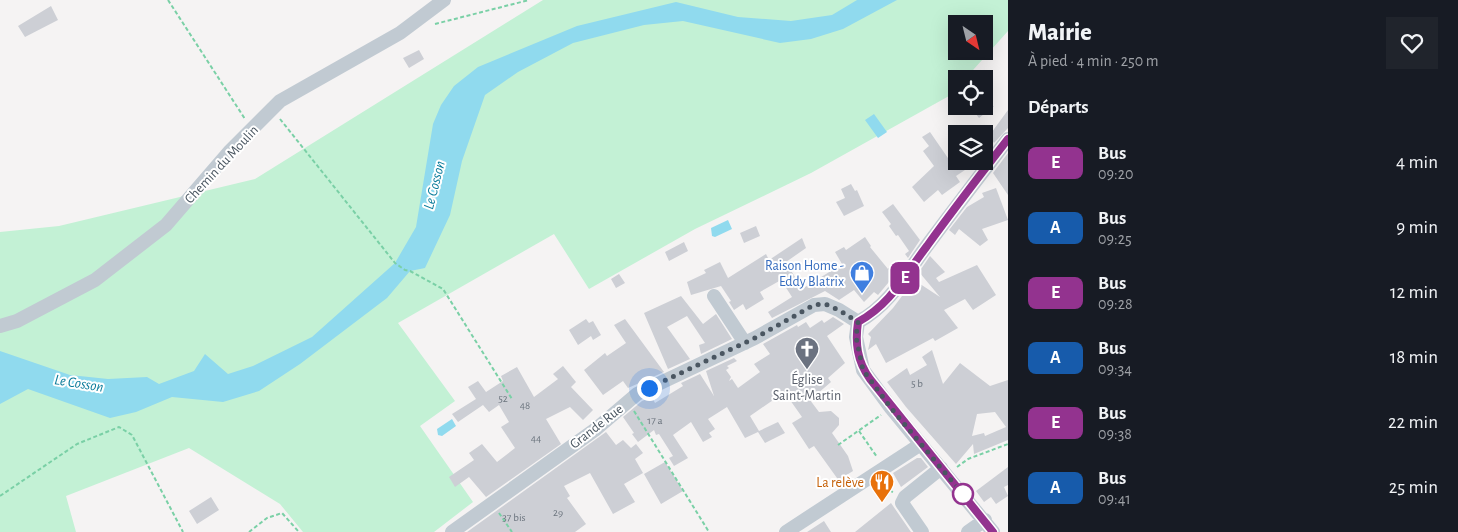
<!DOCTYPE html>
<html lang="fr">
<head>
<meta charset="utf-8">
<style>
  body { margin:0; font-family:"Alegreya Sans",sans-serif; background:#20242c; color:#f1f3f6; height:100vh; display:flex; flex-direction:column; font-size:19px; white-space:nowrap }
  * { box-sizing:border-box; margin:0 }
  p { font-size:16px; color:#9ea1a6 }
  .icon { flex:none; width:28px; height:28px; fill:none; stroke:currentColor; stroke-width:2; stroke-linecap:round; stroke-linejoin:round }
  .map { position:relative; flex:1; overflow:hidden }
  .side { display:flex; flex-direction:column; background:#171b24; width:450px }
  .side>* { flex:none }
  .badge { padding:0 10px; border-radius:8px; font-size:18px; line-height:32px }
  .needle { width:32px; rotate:145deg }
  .buttons { position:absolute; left:948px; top:15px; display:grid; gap:10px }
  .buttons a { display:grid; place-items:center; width:45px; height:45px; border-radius:0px; background:#171b24; box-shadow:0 5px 20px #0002; font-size:25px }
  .you { position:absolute; width:25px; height:25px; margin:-12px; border:4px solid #fff; border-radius:50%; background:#1a73e8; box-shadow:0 0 0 8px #1a73e833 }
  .map>.badge { position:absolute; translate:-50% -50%; box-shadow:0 0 0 2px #fff }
  h2 { padding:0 20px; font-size:19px; line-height:45px }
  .round { display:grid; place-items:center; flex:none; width:52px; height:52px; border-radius:0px; background:#20242c }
  .overview { display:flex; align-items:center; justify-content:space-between; height:85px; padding:0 20px }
  h1 { font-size:24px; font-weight:800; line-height:38px }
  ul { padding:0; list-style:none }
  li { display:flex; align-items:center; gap:15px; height:65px; padding:0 20px }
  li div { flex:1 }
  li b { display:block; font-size:19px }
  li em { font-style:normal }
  li .badge { min-width:55px; font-weight:700; text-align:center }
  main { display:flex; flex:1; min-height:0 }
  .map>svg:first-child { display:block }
  .green { fill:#c3f1d5; fill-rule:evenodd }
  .water { fill:#90daee }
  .building { fill:#cdcfd5; fill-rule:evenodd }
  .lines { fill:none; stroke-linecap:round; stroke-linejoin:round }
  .path { stroke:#7ad0a6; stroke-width:2; stroke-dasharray:4 2.5; stroke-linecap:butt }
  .street { stroke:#c1cad2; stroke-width:14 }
  .line-casing { stroke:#fff; stroke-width:11 }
  .line { stroke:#93338f; stroke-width:8 }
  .walk { stroke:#4a5661; stroke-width:5; stroke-dasharray:0 9 }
  .stop-dot { fill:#fff; stroke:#93338f; stroke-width:2.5 }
  .labels { text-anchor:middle; stroke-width:4; stroke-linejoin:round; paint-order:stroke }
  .number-label { font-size:11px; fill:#6b747e }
  .street-label { font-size:14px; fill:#4a5661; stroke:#fff }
  .shop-label { font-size:14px; fill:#366cbe; stroke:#fff; text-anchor:end }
  .worship-label { font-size:14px; fill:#5b616d; stroke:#fff }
  .food-label { font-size:14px; fill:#c56008; stroke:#fff; text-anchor:end }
  .water-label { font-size:15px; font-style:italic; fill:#0c7c9b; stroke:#fff }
</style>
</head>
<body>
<main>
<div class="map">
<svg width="1008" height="532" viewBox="0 0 1008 532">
  <rect width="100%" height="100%" fill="#f5f3f3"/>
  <path class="green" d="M543,0H1008V31L965,79H956V88L949,96L811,173L695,229L589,289L554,234L398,323L455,401L420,426L473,502L434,532H303L280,504L189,448L66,496L76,532H0V232L59,226L255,179ZM956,24H984V51H956Z"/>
  <path class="water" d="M857,0H897L843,29L811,39L780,43L683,21L644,25L573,43L518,72L485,95L462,161L450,215L425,268L410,271L387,298L300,364L259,391L223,402L172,397L136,412L110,418L28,389L0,404V351L70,375L108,379L147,377L159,384L194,371L205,354L228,374L253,366L312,337L395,263L416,227L433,124L441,105L454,86L478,67L577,26L676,2L738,17L791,21L832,15Z
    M874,114L887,132L878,138L865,120Z
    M728,220L732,229L715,237L712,236L711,228Z
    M452,419L456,426L442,436L438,435L437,429Z"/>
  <path class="building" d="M51,6L58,20L25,37L18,26Z
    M419,50L424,59L409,68L403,58Z
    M970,106H994L979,118Z
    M1008,110V128L994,143L989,136Z
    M930,132L950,161L956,157V161H963L968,168L956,176L960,182L942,195L938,190L924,202L912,187L934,166L923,151L929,146L922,137Z
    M1008,153V195L993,173Z
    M851,184L855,191L857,190L864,206L844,216L836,202L845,198L841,189Z
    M996,188L1008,220L982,229L988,240L980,246L959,229L955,235L949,230L967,207L984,197L982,193Z
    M893,204L920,240L908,258L905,254L909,251L898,235L896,236L889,226L891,224L882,212Z
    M756,226L760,236L744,243L740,233Z
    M865,237L871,246L870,247L888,269L892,264L899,270L878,295L874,292L864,302L854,290L839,300L825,291L772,318L768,312L792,297L781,280L760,292L764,299L746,310L743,304L734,310L729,302L731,301L721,286L691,295L687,282L706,273L704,270L720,262L728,278L766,254L769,260L802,238L806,248L786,262L802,289L842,264L835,252L844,247L846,250Z
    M684,242L688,251L669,261L665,252Z
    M930,256L945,272L936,278L939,282L977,265L996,295L973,310L965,299L944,310L958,328L935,341L933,338L886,363L876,344L868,350L871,337L868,334L893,308L914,280L940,297L919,272Z
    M619,274L625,283L616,288L611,279Z
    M681,296L703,324L716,314L732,339L701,354L699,345L705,343L687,316L667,327L690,359L668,369L644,313Z
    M833,317L844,324L827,336L845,363L828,378L831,382L810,400L819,412L831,411L839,418V425L832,433L848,456L853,471L845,476L842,485L814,446L809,449L792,423L802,417L790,400L776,398L750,416L759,431L778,422L785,433L765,443L758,432L745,438L727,407L708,419L715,429L709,433L712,437L703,442L691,422L673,435L688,458L674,466L669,458L673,456L659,434L656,435L654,430L638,442L632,434L634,433L623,417L642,401L652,397L655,403L683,386L681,383L700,374L714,396L706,371L734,358L737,361L727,366L729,368L726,370L731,377L729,381L732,379L738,388L760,372L754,364L770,354L763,344L797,325L798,327L806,322L810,328L822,320L824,323Z
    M586,319L589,323L593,321L601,335L593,340L591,336L578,345L569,330Z
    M625,319L664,372L628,388L623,381L603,395L584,370L605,353L607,356L626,343L614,325Z
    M932,350L943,384L960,363L990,386L1008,380V440L974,454L973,444L956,464L906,407L887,382L907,368L910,375L927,365L922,357ZM995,412L1006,427L985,436L984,433L972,436L977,414Z
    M563,366L576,382L571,387L593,410L583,420L570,407L546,419L561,444L486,497L469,477L455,487L449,477L474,460L469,453L482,444L497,462L515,448L501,427L509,422L499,405L489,412L483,405L458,422L452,414L476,399L468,387L478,381L486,392L503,381L501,376L517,367L534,397L558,379L553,374Z
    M606,432L616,445L623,440L631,448L636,444L643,453L635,459L643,473L624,484L635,502L613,514L590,473L564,486L570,496L567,498L586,524L575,532H467Z
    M917,458H921L928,467L901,487L893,473Z
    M665,462L683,491L661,504L644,474Z
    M1008,467V485L1004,487L1008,496L996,504L991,497L984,502L976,491Z
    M211,497L219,510L197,524L189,511Z
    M891,503L911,532H855Z
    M824,521L831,532H807Z"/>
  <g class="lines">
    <path class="path" d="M168,0L245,119
      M435,24L529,0
      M280,119L395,263L405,270L410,271L443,289L512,399
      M634,411L709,532
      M859,431L877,457
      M838,445L881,415
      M957,467L968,459L1008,444
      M879,487L893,492
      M0,496L77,444L119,427L132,435L183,532
      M499,513L512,532
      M249,532L267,518L282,513L299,532"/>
    <path class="street" d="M714,296L745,343
      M858,322L856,337L863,370L891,408L993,532
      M858,322C891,304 907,272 929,243C955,208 981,174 1008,139
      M0,326L17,321L95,280L166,225L229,152L280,101L400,33L444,0
      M452,532L596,429L637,394L755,338L814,305L825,304L839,310L858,322
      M786,532L921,444
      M922,532L902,503L905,497L941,468
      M968,532L985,520"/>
  </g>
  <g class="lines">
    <defs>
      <path id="line" d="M993,532L870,379C857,361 855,343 858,322C892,303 904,276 927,246C953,210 980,175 1008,139"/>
    </defs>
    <use href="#line" class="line-casing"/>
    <use href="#line" class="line"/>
    <path class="walk" d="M649,388L755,338L814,305L825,304L839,310L858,322L856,337L863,370L891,408L966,498L963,494"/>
  </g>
  <defs>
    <symbol id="shop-pin" viewBox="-11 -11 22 30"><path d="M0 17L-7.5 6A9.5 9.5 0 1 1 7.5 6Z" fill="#3f7fe0" stroke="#fff"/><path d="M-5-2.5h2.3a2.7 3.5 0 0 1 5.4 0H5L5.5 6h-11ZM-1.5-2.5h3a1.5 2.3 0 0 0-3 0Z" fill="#fff"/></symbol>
    <symbol id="church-pin" viewBox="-11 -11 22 30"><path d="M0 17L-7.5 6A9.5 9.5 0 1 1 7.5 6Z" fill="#6b7280" stroke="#fff"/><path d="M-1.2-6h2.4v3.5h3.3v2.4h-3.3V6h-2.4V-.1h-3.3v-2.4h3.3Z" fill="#fff"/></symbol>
    <symbol id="restaurant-pin" viewBox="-11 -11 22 30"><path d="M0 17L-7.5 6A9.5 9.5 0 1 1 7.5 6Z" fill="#e8710a" stroke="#fff"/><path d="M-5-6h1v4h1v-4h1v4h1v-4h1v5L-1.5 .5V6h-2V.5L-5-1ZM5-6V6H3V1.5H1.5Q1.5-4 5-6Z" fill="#fff"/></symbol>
  </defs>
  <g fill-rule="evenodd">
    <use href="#shop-pin" x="848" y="259" width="28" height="38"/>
    <use href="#church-pin" x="793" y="335" width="28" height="38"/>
    <use href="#restaurant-pin" x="868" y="468" width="28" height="38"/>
  </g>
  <circle class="stop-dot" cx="963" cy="494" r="10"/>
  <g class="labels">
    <g class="number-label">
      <text x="917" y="387">5 b</text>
      <text x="503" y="402">52</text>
      <text x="525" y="409">48</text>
      <text x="655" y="424">17 a</text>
      <text x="536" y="442">44</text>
      <text x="558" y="516">29</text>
      <text x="514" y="521">37 bis</text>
    </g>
    <g class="street-label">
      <text transform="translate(221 164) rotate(-47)" y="5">Chemin du Moulin</text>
      <text transform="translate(596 426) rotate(-38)" y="5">Grande Rue</text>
    </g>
    <g class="shop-label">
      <text x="844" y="270">Raison Home -<tspan x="844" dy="16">Eddy Blatrix</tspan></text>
    </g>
    <g class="worship-label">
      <text x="807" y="384">Église<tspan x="807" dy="16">Saint-Martin</tspan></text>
    </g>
    <g class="food-label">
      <text x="864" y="487">La relève</text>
    </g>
    <g class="water-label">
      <text transform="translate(434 185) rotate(-76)" y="5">Le Cosson</text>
      <text transform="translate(79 383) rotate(9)" y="5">Le Cosson</text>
    </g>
  </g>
</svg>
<div class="buttons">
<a><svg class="needle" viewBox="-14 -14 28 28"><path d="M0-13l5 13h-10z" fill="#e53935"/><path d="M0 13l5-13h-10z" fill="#9ea1a6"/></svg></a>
<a><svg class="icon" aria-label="locate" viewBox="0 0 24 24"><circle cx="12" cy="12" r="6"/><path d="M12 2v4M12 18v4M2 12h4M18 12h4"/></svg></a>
<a><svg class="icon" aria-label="layers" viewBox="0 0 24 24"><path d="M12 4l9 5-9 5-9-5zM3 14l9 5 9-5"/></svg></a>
</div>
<div class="you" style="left:649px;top:388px"></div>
<b class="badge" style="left:905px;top:278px;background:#93338f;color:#fff">E</b>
</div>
<section class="side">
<div class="overview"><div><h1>Mairie</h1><p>À pied · 4 min · 250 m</p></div><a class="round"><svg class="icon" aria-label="heart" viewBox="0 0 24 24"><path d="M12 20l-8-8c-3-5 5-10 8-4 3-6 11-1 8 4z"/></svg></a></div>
<h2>Départs</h2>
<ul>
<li><span class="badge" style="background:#93338f;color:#fff">E</span><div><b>Bus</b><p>09:20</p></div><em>4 min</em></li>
<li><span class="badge" style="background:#175bab;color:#fff">A</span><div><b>Bus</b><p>09:25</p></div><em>9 min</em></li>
<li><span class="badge" style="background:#93338f;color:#fff">E</span><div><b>Bus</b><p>09:28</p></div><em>12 min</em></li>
<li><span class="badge" style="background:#175bab;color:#fff">A</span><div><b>Bus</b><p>09:34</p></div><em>18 min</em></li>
<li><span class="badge" style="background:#93338f;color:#fff">E</span><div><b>Bus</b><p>09:38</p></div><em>22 min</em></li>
<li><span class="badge" style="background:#175bab;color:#fff">A</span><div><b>Bus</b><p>09:41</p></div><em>25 min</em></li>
</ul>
</section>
</main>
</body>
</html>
